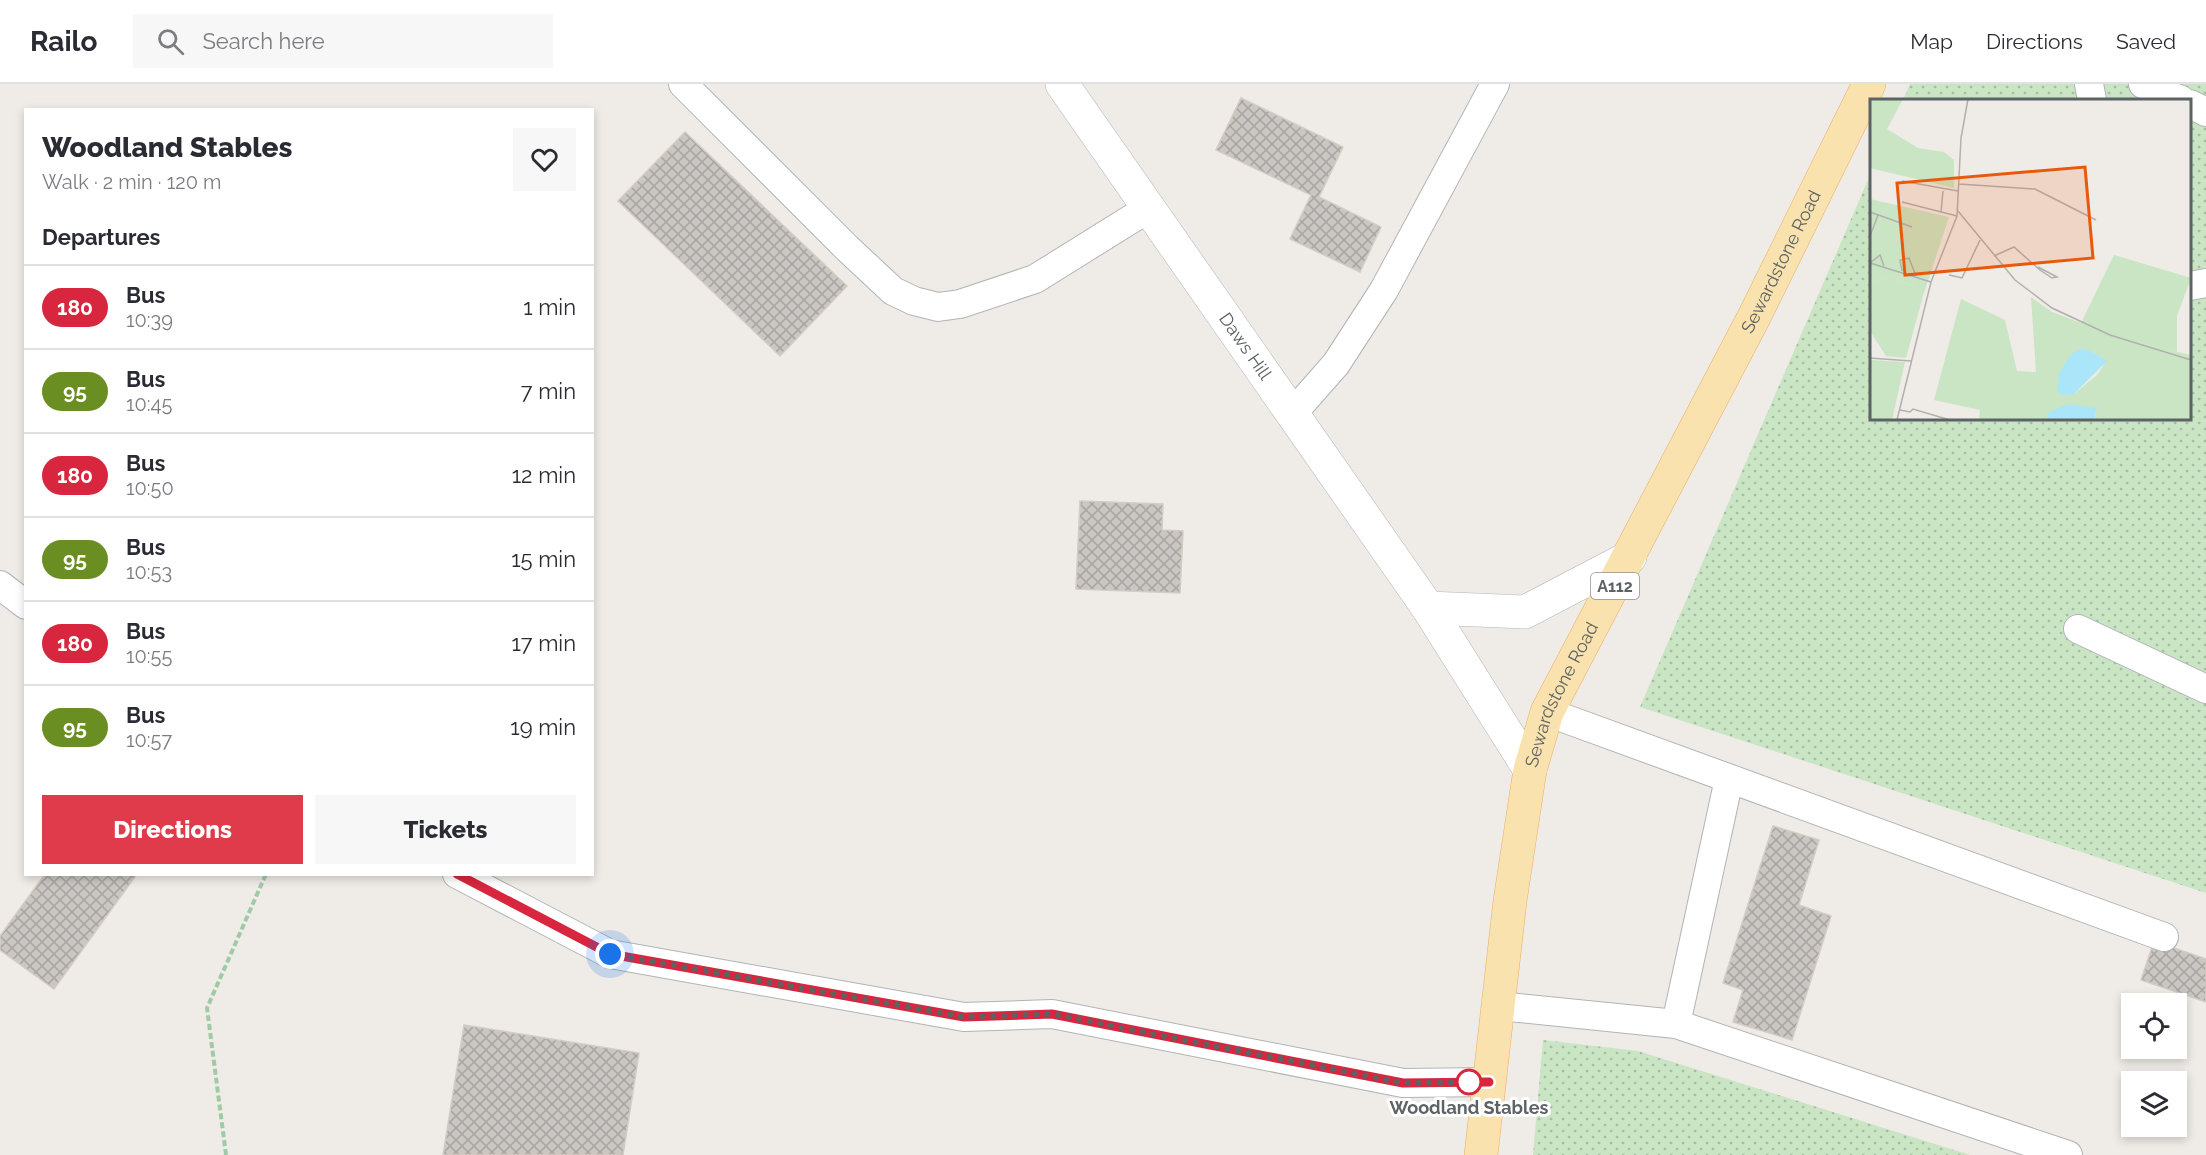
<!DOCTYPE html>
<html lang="en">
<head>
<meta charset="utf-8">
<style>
  body { margin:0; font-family:Raleway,sans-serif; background:#f7f7f7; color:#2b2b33; height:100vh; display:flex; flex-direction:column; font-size:22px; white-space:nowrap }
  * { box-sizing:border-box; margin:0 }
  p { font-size:20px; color:#7c7c81 }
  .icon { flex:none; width:33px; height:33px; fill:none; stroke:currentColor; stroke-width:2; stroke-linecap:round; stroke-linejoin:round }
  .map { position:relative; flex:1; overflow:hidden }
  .drawer { position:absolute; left:24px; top:24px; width:570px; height:768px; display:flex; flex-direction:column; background:#fff; border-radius:0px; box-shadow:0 3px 9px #0003 }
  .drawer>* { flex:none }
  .badge { padding:0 12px; border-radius:20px; font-size:21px; line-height:39px }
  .fabs { position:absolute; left:2121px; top:909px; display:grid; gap:12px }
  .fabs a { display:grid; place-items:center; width:66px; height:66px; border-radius:0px; background:#fff; box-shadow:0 3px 9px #0003; font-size:30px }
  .you { position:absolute; width:30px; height:30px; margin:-15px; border:4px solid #fff; border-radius:50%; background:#1a73e8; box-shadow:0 0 0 9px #1a73e833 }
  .map>.badge { position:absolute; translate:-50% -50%; box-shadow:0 0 0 3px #fff }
  h2 { padding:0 18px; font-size:22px; line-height:54px }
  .round { display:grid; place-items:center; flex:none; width:63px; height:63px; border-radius:0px; background:#f7f7f7 }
  .overview { display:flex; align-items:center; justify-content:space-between; height:102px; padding:0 18px }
  h1 { font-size:28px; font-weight:800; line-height:45px }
  .action { display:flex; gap:12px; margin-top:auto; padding:12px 18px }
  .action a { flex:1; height:69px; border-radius:0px; background:#e03b4a; color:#fff; font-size:24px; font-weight:800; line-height:69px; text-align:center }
  .action a+a { background:#f7f7f7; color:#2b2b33 }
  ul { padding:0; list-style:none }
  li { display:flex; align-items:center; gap:18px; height:84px; padding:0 18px; border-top:2px solid #e1e1e2 }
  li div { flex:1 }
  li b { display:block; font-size:22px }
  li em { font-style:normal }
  li .badge { min-width:66px; font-weight:700; text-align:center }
  header { display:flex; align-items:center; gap:36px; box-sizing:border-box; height:84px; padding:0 30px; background:#fff; border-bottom:2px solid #e1e1e2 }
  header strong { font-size:28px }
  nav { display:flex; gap:33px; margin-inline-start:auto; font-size:21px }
  .search { width:420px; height:54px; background:#f7f7f7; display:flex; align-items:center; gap:15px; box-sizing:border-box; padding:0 21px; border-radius:0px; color:#7c7c81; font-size:22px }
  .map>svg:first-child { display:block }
  .grass { fill:url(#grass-dots) }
  .building { fill:url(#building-cross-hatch); stroke:#d3ccc4; stroke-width:1.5 }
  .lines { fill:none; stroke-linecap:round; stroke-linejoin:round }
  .lane-casing { stroke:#b1b4b7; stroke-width:30 }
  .secondary-casing { stroke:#b2b6ba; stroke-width:34 }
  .primary-casing { stroke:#eaae64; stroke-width:34 }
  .path { stroke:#a0caa5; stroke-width:4; stroke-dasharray:6 3; stroke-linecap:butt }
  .lane { stroke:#fff; stroke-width:28 }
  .secondary { stroke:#fff; stroke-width:33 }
  .primary { stroke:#fae2af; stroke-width:33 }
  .line-casing { stroke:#fff; stroke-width:14 }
  .line { stroke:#d7263d; stroke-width:9 }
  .walk { stroke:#5d6265; stroke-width:6; stroke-dasharray:0 10.8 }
  .stop-dot { fill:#fff; stroke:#d7263d; stroke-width:3 }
  .labels { text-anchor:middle; stroke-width:6; stroke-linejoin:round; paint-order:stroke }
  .shield { fill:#fff; stroke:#8e9193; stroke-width:1.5 }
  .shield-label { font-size:16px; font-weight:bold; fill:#5d6265 }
  .street-label { font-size:18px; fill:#5d6265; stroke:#fff }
  .stop-label { font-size:18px; font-weight:bold; fill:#5d6265; stroke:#fff }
  .inset-road { fill:none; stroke:#b1b0ae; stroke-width:1.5 }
  .view { fill:#e8590c; fill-opacity:0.15; stroke:#e8590c; stroke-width:3 }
  .inset-edge { fill:none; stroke:#5d6265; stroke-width:3 }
</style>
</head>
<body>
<header>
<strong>Railo</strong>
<div class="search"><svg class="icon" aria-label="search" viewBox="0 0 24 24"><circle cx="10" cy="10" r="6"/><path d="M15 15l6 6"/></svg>Search here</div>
<nav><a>Map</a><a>Directions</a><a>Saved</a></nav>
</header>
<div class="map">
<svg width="2206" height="1071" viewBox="0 0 2206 1071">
  <defs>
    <pattern id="grass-dots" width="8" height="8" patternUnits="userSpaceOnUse" patternTransform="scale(1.5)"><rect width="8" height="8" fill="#c9e5c4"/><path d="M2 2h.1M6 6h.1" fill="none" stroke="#a6bda3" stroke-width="1.8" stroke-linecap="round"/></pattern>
    <pattern id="building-cross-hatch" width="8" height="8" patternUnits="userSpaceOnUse" patternTransform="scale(1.5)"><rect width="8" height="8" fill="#cac6c2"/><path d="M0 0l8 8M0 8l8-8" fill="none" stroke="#a7a4a1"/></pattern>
  </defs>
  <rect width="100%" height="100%" fill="#efebe6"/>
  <path class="grass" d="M1910,0H2206V809L1640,623L1871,89L1872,334H2190V16H1903Z
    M1543,956L1638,967L1970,1071H1533Z"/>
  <path class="building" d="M1241,14L1343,63L1319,113L1381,143L1360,188L1290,155L1311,111L1216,66Z
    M685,48L847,202L780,272L618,117Z
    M1080,417L1163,420L1162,446L1183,447L1180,509L1076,505Z
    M1773,742L1819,756L1799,821L1831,832L1792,956L1733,938L1743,906L1723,899Z
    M45,790H137L54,905L0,866V852Z
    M2154,857L2206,875V918L2141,896Z
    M464,941L639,969L623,1071H443Z"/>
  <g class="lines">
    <defs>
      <path id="lane" d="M683,0L847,164L893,207L914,217L938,223L960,220L1035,195L1149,124
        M2089,0L2092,16
        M2143,0L2181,16
        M2190,20L2206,28
        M2190,202L2206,199
        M1292,330L1336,280L1384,206L1495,0
        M0,501L26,521
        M2078,545L2206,605
        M1547,628L2164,853
        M457,790L610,870L964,933L1052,930L1403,999L1489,998
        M1499,922L1676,940L2068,1071
        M1676,940L1729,695"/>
      <g id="secondary">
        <path id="s1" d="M1062,0L1428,524L1530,686"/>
        <path d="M1428,524L1525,528L1630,473"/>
      </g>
      <g id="primary">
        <path id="s2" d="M1481,1071L1510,817L1530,686L1547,628L1754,233L1869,0"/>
      </g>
    </defs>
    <use href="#lane" class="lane-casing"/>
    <use href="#secondary" class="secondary-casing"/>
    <use href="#primary" class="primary-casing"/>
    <path class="path" d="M226,1071L207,924L266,790"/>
    <use href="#lane" class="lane"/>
    <use href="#secondary" class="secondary"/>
    <use href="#primary" class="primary"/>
  </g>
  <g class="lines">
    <defs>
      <path id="line" d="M457,790L610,870L964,933L1052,930L1403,999L1489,998"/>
    </defs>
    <use href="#line" class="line-casing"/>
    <use href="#line" class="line"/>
    <path class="walk" d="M610,870L964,933L1052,930L1403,999L1469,998"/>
  </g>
  <circle class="stop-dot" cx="1469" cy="998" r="12"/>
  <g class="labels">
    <rect class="shield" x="1591" y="489" width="48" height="26" rx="4.5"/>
    <g class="shield-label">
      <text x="1615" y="508">A112</text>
    </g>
    <g class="street-label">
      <text dy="6" stroke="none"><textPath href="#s2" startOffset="956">Sewardstone Road</textPath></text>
      <text dy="6" stroke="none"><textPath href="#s1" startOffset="320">Daws Hill</textPath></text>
      <text dy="6" stroke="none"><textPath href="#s2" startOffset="470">Sewardstone Road</textPath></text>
    </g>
    <g class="stop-label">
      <text x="1469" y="1030">Woodland Stables</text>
    </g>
  </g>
  <g transform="translate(1870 15)">
    <rect width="321" height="321" fill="#efebe6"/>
    <path d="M0,0H33L17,30L48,49L74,53L84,61V89L0,69ZM0,100L79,118L53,197L50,191L21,177L0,183ZM244,156L321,179L307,217V253L269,244L321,264V321H224L227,309L178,314L177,321H109L110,311L64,301L91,200L135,221L147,272L166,273L161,198L182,213L211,224ZM219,251L236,262L227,276L204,295ZM0,261L35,263L22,321H0Z" fill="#c9e5c4" fill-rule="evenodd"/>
    <path d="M21,177L50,191L53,197L36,259L16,257L0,232V183ZM268,244L321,256V278L308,277L267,253Z" fill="#c9e5c4"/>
    <path d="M210,250L219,251L237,262L204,295L192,296L187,291L189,275L200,256ZM198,305L227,309L224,321H177L178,314Z" fill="#aae5fa"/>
    <path class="inset-road" d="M32,82L88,92M89,85L165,90L226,121M32,103L87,117M88,112L145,181L182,209L240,236L321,261M0,113L42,128M71,113L73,92M0,137L8,116M124,157L144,148L170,171L182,179L187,178L168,168M0,164L61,183M0,164L10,156L14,167M32,172L30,161L39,159L46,177M79,176L92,179L110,141M0,259L41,262M30,311L40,313L43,310L80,321M27,321L61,183L87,117L91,39L98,0"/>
    <path class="view" d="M215,68L223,159L35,176L27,84Z"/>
    <rect width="321" height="321" class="inset-edge"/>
  </g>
</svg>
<div class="fabs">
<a><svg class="icon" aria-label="locate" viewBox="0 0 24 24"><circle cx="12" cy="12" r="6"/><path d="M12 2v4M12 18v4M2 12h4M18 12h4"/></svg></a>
<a><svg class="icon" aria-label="layers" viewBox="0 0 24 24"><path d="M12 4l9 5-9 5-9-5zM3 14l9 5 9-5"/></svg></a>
</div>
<div class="you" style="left:610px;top:870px"></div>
<section class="drawer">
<div class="overview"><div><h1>Woodland Stables</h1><p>Walk · 2 min · 120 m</p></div><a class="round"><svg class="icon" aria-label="heart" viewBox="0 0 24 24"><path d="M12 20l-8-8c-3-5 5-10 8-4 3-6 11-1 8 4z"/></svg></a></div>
<h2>Departures</h2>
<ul>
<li><span class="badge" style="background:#d7263d;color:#fff">180</span><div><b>Bus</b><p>10:39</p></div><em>1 min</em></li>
<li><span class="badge" style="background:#6b8e23;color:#fff">95</span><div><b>Bus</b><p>10:45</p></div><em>7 min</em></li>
<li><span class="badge" style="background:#d7263d;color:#fff">180</span><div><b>Bus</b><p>10:50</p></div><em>12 min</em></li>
<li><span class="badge" style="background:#6b8e23;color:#fff">95</span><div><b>Bus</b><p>10:53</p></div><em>15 min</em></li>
<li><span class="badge" style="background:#d7263d;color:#fff">180</span><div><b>Bus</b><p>10:55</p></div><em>17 min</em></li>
<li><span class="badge" style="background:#6b8e23;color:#fff">95</span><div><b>Bus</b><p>10:57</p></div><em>19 min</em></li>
</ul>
<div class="action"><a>Directions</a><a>Tickets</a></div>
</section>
</div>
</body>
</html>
